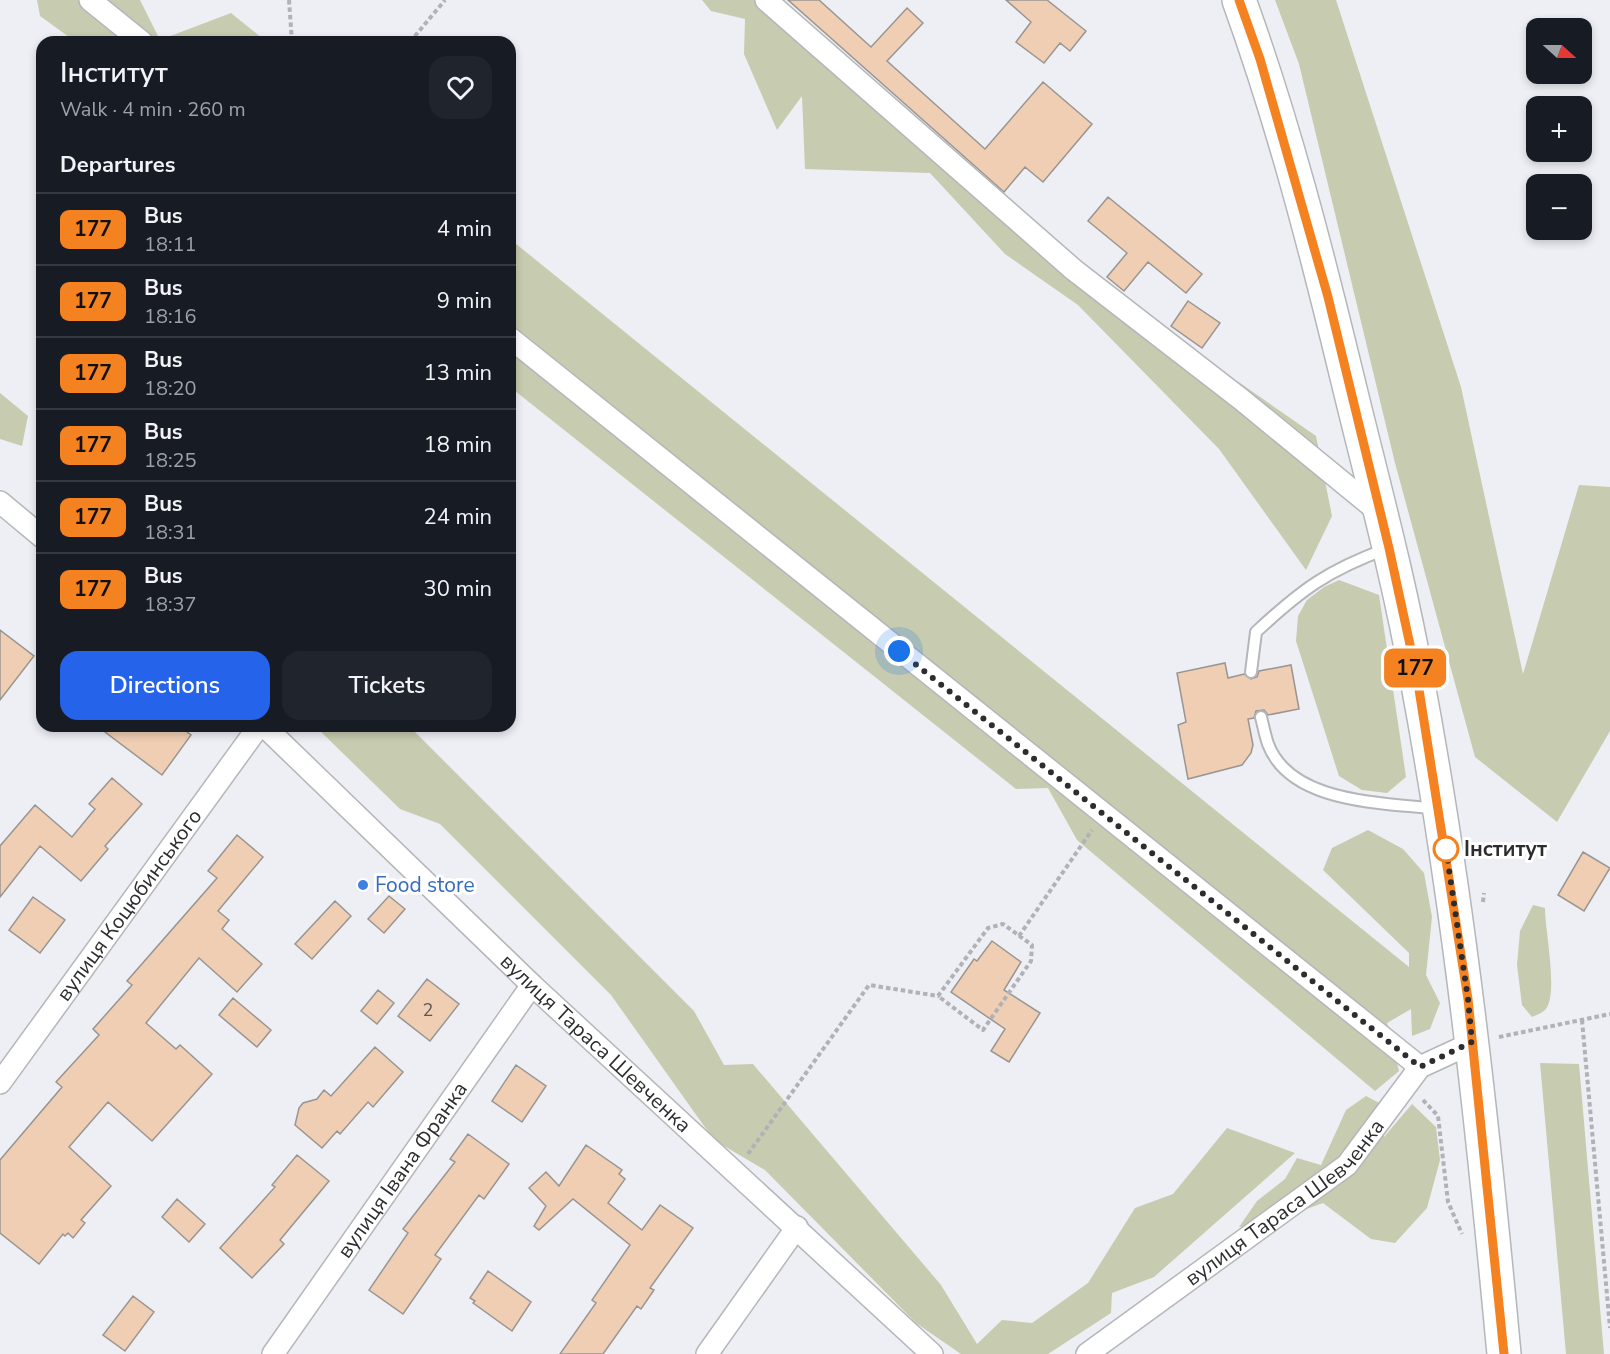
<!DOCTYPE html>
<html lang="en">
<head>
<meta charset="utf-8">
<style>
  body { margin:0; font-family:"Nunito Sans",sans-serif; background:#20242c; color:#f1f3f6; height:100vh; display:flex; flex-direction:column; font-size:22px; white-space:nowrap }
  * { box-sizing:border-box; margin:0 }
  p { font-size:20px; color:#9ea1a6 }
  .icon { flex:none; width:33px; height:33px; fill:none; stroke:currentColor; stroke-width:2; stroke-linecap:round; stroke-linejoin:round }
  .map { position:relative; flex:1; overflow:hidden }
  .side { position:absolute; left:36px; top:36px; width:480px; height:696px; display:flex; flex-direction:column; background:#171b24; border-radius:18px; box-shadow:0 3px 9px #0003 }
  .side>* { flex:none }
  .badge { padding:0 12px; border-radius:9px; font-size:21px; line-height:39px }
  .needle { width:39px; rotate:111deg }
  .tools { position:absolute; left:1526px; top:18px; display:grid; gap:12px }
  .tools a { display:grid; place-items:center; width:66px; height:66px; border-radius:12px; background:#171b24; box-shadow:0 3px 9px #0003; font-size:30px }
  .you { position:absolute; width:30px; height:30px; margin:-15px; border:4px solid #fff; border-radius:50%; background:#1a73e8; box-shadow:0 0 0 9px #1a73e833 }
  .map>.badge { position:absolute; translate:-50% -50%; box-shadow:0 0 0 3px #fff }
  h2 { padding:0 24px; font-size:22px; line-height:54px }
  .round { display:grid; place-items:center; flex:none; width:63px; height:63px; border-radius:18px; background:#20242c }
  .overview { display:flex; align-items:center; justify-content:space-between; height:102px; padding:0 24px }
  h1 { font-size:28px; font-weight:600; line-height:45px }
  .action { display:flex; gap:12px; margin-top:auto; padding:12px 24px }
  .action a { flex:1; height:69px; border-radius:18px; background:#2563eb; color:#fff; font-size:24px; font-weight:600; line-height:69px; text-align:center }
  .action a+a { background:#20242c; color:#f1f3f6 }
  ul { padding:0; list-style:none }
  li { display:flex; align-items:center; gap:18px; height:72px; padding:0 24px; border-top:2px solid #363941 }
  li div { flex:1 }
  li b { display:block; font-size:22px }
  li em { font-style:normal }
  li .badge { min-width:66px; font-weight:700; text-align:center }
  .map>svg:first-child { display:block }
  .green { fill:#c7cbaf }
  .building { fill:#f0ceb3; stroke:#999592; stroke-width:1.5 }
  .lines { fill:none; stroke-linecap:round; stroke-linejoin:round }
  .lane-casing { stroke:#b4b6ba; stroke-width:14 }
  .street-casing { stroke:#b4b6ba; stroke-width:24 }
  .primary-casing { stroke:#b4b6ba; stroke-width:36 }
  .path { stroke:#b1b2b6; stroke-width:4; stroke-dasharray:4.5 3; stroke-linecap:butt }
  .lane { stroke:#fff; stroke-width:10 }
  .street { stroke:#fff; stroke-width:21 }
  .primary { stroke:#fff; stroke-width:33 }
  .line-casing { stroke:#fff; stroke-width:14 }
  .line { stroke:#f58220; stroke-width:9 }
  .walk { stroke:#2d2d2f; stroke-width:6; stroke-dasharray:0 10.8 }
  .stop-dot { fill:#fff; stroke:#f58220; stroke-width:3 }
  .shop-dot { fill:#3f7fe0; stroke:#fff; stroke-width:2 }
  .labels { text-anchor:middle; stroke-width:6; stroke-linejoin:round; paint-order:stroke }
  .number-label { font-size:18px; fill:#5e5550 }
  .stop-label { font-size:21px; font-weight:bold; fill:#2d2d2f; stroke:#fff; text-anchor:start }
  .shop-label { font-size:21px; fill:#366cbe; stroke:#fff; text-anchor:start }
  .street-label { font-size:21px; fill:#2d2d2f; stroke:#fff }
</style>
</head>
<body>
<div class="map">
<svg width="1610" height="1354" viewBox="0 0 1610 1354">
  <rect width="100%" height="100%" fill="#edeff4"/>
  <path class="green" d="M37,0H140L160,40L231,13L267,42H76L40,16Z
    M702,0H781L925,124L957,172L1154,344L1240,383L1316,436L1332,516L1306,570L1219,449L1078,305L1005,254L930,173L805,169L802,96L777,130L744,54L745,19L711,11Z
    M1275,0H1336L1461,387L1523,674L1579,485L1610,487V731L1557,822L1475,757L1395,463L1299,64Z
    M510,239L1409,967V953L1323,870L1332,848L1368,830L1403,849L1424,873L1432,917L1426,975L1440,1003L1430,1029L1412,1036L1411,1009L1387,1023L1399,1071L1375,1091L1077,840L1048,788L1016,789L510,387Z
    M0,393L28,416L22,446L0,439Z
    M1339,580L1379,595L1406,777L1387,793L1362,790L1339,776L1296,641L1298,616L1307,600L1324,587Z
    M315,726H409L694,1011L724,1065L753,1064L941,1285L977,1344L1002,1320L1032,1323L1088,1283L1135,1208L1173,1194L1227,1128L1295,1153L1154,1277L1112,1293L1111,1313L1048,1354H961L916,1323L765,1170L714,1140L611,995L440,824L400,809Z
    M1533,905L1545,908C1545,931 1559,996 1545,1010C1542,1013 1536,1015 1532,1017L1522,1005L1517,965L1520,931Z
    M1540,1063L1579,1064L1604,1354H1566Z
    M1366,1096L1385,1106L1384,1137L1412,1104L1436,1127L1440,1160L1427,1208L1395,1243L1371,1239L1323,1203L1271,1222L1239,1227L1257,1201L1285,1179L1297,1158L1321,1165L1346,1110Z"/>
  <path class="building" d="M788,0H819L871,47L907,8L923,23L887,61L985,149L1043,82L1092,124L1043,182L1025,167L1004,192Z
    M1006,0H1047L1086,31L1070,51L1060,43L1044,63L1016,42L1031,22Z
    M1108,197L1202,274L1186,293L1148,262L1124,291L1107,277L1127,253L1088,221Z
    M1188,301L1220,323L1202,348L1171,326Z
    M0,630L34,656L0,700Z
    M1225,663L1228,678L1244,674L1251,679L1257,677L1259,671L1291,665L1299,709L1268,715L1264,710L1256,711L1254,718L1248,719L1253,745L1251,753L1242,765L1188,779L1178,725L1186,722L1177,673Z
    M97,726H179L191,735L162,775Z
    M112,778L142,804L105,846L108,849L81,881L40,846L0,897V846L35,805L72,837L95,809L89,804Z
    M237,835L263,857L218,911L229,920L222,929L262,964L237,992L199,958L146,1023L176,1049L180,1045L212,1074L152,1141L108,1102L69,1147L111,1186L81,1220L85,1223L73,1238L68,1233L65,1236L63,1234L39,1264L0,1233V1160L62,1087L56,1082L99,1035L93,1029L132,985L127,981L217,878L208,871Z
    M1583,852L1610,868L1584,911L1558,895Z
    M389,896L405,909L384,933L368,919Z
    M33,897L65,920L40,953L9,930Z
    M335,901L351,916L312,959L295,944Z
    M992,941L1021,962L1004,990L1040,1013L1009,1062L991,1051L1005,1029L951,992L974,959L977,961Z
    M427,979L459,1004L430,1041L398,1016Z
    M378,990L394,1003L377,1024L361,1011Z
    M233,998L271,1030L257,1047L219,1015Z
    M375,1047L403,1072L373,1107L368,1102L340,1134L337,1131L322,1148L295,1125L299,1108L303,1103L317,1099L324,1090L331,1096Z
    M516,1065L546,1086L522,1122L492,1101Z
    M468,1134L509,1164L484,1199L479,1195L435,1255L441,1259L403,1314L369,1290L408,1233L403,1229L455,1162L450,1159Z
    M586,1145L622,1170L619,1174L625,1179L608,1203L642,1230L660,1205L693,1228L650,1288L654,1290L641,1309L637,1306L603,1354H560L596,1303L592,1300L630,1245L573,1199L539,1230L534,1226L546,1206L529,1188L546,1172L559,1186Z
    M297,1155L329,1181L280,1240L284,1244L252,1278L220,1248L275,1187L272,1185Z
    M177,1199L205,1224L189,1242L162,1217Z
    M488,1271L531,1302L512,1331L473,1303L475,1301L470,1298Z
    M133,1296L154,1312L125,1351L103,1335Z"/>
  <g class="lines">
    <defs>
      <path id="lane" d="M1251,672L1256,632C1301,590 1328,570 1386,549
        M1261,717C1263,725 1265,735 1268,744C1291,804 1382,802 1436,809"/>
      <g id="street">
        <path d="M90,0L142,42"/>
        <path d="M766,0L1074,270L1242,400L1380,513"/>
        <path d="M510,338L1420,1067"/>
        <path d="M0,502L42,537"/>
        <path id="s1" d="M264,726L532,985L932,1354"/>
        <path id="s2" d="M0,1083L259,726"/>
        <path id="s3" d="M273,1354L532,985"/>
        <path d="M707,1354L797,1227"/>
        <path id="s4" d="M1087,1354L1347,1165L1420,1067L1472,1043"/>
      </g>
      <path id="primary" d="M1239,0C1284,124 1317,253 1348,381C1372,480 1399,578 1417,679C1459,902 1483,1128 1504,1354"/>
    </defs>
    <use href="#lane" class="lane-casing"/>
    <use href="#street" class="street-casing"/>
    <use href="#primary" class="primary-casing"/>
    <path class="path" d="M289,0L292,42
      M410,42L445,0
      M1483,902L1484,893
      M1019,936L1092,830
      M1582,1020L1610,1328
      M1499,1037L1610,1014
      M1423,1100L1438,1116L1448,1202L1462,1234
      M748,1154L869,985L938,996L988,928L1003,924L1032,945L1031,961L983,1030L938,996"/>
    <use href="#lane" class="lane"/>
    <use href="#street" class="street"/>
    <use href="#primary" class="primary"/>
  </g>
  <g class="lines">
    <defs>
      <path id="line" d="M1239,0L1260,59L1328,297L1389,548L1417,677L1468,999L1504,1354"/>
    </defs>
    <use href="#line" class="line-casing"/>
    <use href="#line" class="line"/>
    <path class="walk" d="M899,651L1420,1067L1472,1042L1468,999L1446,849"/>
  </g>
  <circle class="stop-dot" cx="1446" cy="849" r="12"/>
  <circle class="shop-dot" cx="363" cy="885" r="6"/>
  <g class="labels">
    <g class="number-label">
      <text x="428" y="1016">2</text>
    </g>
    <g class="stop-label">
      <text x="1464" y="856">Інститут</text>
    </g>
    <g class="shop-label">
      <text x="375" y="892">Food store</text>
    </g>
    <g class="street-label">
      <text dy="7" stroke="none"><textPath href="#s2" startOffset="220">вулиця Коцюбинського</textPath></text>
      <text dy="7" stroke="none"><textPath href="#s1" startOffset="459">вулиця Тараса Шевченка</textPath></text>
      <text dy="7" stroke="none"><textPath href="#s3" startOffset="225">вулиця Івана Франка</textPath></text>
      <text dy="7" stroke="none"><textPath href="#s4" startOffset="250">вулиця Тараса Шевченка</textPath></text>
    </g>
  </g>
</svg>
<div class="tools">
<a><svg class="needle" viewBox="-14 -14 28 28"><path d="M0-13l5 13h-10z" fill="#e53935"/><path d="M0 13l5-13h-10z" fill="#9ea1a6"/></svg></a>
<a>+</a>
<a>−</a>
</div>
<div class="you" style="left:899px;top:651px"></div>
<b class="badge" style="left:1415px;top:668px;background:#f58220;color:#111">177</b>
<section class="side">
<div class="overview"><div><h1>Інститут</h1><p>Walk · 4 min · 260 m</p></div><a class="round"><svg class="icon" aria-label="heart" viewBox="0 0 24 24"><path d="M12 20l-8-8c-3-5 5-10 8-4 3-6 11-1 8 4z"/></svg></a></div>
<h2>Departures</h2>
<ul>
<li><span class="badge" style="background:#f58220;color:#111">177</span><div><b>Bus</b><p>18:11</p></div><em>4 min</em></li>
<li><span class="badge" style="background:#f58220;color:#111">177</span><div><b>Bus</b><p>18:16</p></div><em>9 min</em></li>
<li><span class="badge" style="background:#f58220;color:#111">177</span><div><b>Bus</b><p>18:20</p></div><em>13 min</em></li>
<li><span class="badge" style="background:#f58220;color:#111">177</span><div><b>Bus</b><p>18:25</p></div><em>18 min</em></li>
<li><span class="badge" style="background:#f58220;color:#111">177</span><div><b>Bus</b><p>18:31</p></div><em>24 min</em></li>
<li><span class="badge" style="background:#f58220;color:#111">177</span><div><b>Bus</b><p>18:37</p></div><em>30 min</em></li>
</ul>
<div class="action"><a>Directions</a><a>Tickets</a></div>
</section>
</div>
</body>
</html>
